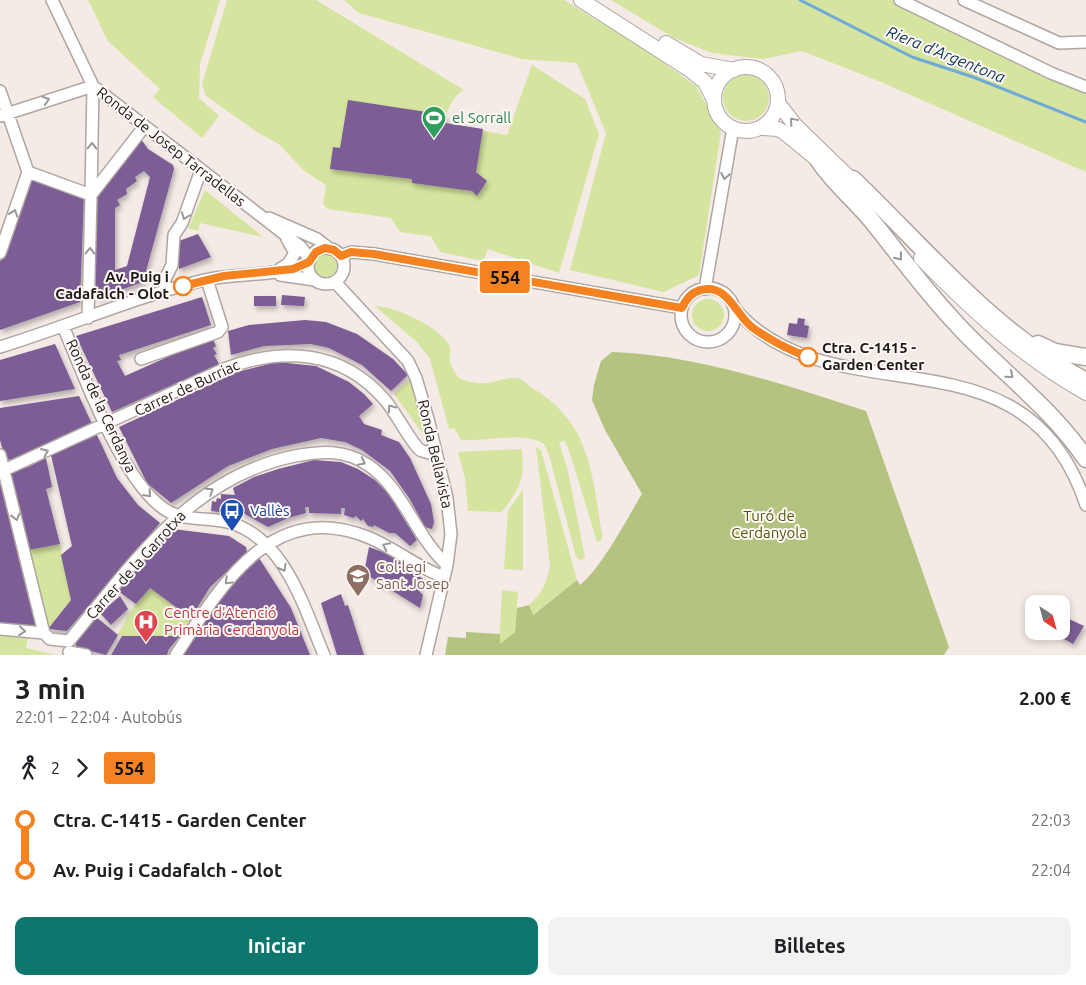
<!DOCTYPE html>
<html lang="es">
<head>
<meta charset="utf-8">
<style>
  body { margin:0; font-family:Ubuntu,sans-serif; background:#f2f2f2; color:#202124; height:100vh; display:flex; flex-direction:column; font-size:19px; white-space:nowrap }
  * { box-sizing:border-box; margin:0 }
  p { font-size:16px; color:#757577 }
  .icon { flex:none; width:28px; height:28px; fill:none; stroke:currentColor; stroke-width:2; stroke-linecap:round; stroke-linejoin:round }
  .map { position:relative; height:655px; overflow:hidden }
  .drawer { display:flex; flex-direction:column; background:#fff; flex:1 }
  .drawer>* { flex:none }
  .badge { padding:0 10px; border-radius:4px; font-size:18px; line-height:32px }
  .needle { width:32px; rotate:144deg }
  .tools { position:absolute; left:1025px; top:595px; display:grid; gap:10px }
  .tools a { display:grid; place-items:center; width:45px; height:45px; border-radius:10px; background:#fff; box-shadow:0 2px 8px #0003; font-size:25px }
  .map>.badge { position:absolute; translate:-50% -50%; box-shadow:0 0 0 2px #fff }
  .legs { display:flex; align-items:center; gap:8px; height:55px; padding:0 15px; font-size:16px }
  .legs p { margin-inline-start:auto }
  .overview { display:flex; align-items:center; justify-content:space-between; height:85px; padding:0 15px }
  h1 { font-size:28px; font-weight:700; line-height:38px }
  .primary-button { display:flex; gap:10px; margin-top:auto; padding:10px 15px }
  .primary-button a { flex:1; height:58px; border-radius:10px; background:#0f766e; color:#fff; font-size:20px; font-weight:700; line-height:58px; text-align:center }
  .primary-button a+a { background:#f2f2f2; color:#202124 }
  ul { padding:0 15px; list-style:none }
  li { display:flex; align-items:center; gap:18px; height:50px; font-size:19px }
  li i { display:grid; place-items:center; width:8px; height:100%; margin:0 6px; background:currentColor }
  li i::after { content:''; width:12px; height:12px; margin:-6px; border:4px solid; border-radius:50%; background:#fff }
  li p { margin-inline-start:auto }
  li:first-child i { background:linear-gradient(#0000 50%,currentColor 0) }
  li:last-child i { background:linear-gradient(currentColor 50%,#0000 0) }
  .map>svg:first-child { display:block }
  .green { fill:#d5e49f }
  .forest { fill:#b4c37f }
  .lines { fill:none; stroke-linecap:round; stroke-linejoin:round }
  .stream { stroke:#6fa9d8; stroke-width:3 }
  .building { fill:#7c5d95; fill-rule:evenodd; filter:url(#shadow) }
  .minor-casing { stroke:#afa6a2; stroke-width:14 }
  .major-casing { stroke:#afa6a2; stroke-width:16 }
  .highway-casing { stroke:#afa6a2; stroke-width:19 }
  .minor { stroke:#fff; stroke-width:11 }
  .major { stroke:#fff; stroke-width:14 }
  .highway { stroke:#fff; stroke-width:16 }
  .oneway { stroke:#999897 }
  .line-1-casing { stroke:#fff; stroke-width:11 }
  .line-1 { stroke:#f58220; stroke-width:8 }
  .stop-1-dot { fill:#fff; stroke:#f58220; stroke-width:2.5 }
  .labels { text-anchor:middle; stroke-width:4; stroke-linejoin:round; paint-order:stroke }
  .leisure-label { font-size:15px; fill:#27864d; stroke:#fff8f6; text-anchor:start }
  .street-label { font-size:15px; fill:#1c1917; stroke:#fff8f6 }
  .stop-label { font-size:15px; font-weight:bold; fill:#1c1917; stroke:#fff8f6; text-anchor:end }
  .transit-label { font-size:15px; fill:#164399; stroke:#fff8f6; text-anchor:start }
  .park-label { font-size:15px; fill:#4e5a0c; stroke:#fff8f6 }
  .education-label { font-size:15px; fill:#785e54; stroke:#fff8f6; text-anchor:start }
  .health-label { font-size:15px; fill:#be3a42; stroke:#fff8f6; text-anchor:start }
  .water-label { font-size:16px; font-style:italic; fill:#053454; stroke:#fff8f6 }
</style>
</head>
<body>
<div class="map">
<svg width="1086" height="655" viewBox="0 0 1086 655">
  <defs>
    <filter id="shadow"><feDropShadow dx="2" dy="3.5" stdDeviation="2.5" flood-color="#0004"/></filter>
  </defs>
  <rect width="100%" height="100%" fill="#f4eae6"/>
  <path class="green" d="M88,0H220L200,64L199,98L219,116L202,138L153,97L160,89L108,41Z
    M227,0H316L464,90C453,95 446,112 445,124L507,135L532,65L585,99L599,134L559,273L488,249L483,261L440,252L431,236L400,232L391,218L328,209L323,204L326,185L303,170L279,144L260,134L206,96L202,84Z
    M344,0H564L643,48L696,86L721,132L699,275L664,292L570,270L606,133L577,63L522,59L359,13Z
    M611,0H893L1056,81L1086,93V172L881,82L802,51L763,59L712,53L674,38Z
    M723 98a23 23 0 1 1 46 0a23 23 0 1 1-46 0Z
    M205,190L263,237L200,223L198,231L188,228Z
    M313 266a12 12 0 1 1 24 0a12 12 0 1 1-24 0Z
    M692 315a16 16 0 1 1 32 0a16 16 0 1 1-32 0Z
    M375,306C394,306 440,327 449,345C452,351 449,355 450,361C451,367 455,373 459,378C469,382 481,385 493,382C502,380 508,377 518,378C524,380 528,386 534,389C591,424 592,475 602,535V540L597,542L570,453L565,441L559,442L568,471L585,558L579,560L576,556L549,455L544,444C524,431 485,442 461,440L454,428L449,429L430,359L418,343Z
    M410,379L419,404L425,437L394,394Z
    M536,447L541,450L577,580L532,615L529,605C542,594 547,582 550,565Z
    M522,449C524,483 521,485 502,512L468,511L465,478L458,452Z
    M523,489V570L504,569L508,511Z
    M60,544L71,600L48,629L29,550Z
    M150,588L191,618L180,636H117L132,609Z
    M502,590L518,592L515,632L499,645Z
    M0,633L28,637L26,648L56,655H0Z"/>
  <path class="forest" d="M612,352C697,355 786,385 866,411L949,647L944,655H445L448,637L466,638V632L500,634V644L515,632L517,608L529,605L533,615L577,580L580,585C603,566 626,520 642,494L605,430L592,400L594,385L601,361Z"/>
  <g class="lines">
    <path class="stream" d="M800,0L912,57L973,77L1086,122"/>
  </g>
  <path class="building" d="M348,100L446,115L445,123L483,129L476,172L487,181L477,196L472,191L412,183V179L330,169L333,147L340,148Z
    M141,139L148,149L173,165L174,169L143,282L98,298L93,286L95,196ZM144,171L150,177L127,266L115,270V208L120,205L117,200L127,194L126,189L137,181L135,177Z
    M33,178L84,196L80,302L0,330V262L29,180Z
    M198,234L211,257L179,269L176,242Z
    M282,295L305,297L304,306L281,305Z
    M254,296H276V306H254Z
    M202,297L211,325L119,355L121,360L117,361L125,376L212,337L216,346L213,348L217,354L214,355L219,364L112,412L76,336Z
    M798,318L805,319L804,325L809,326L807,338L787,335L789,323L797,324Z
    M305,320L326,322L357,334L393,359L408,375L391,391L362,365L329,348L311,344L264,346L231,355L228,331L249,325Z
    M55,344L75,389L0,401V360Z
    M277,362L316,366L349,382L364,394L373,404L359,416L364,424L382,430L381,435L399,442L410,458L431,504L434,522L432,529L425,527L409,498L390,471L362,450L345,442L321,438L272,449L228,466L171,503L147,483L119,427L237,372Z
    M79,396L92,424L13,461L5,458L0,440V408Z
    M97,435L117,478L138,505L160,523L67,631L48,629L71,600L61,555L72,546L51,455Z
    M46,458L52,487L46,489L60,544L29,550L14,487L11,488L8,473L28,467Z
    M314,460L341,462L358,469L375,480L388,493L417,540L410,546L395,533H389L374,525L373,527L368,526L363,519L361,521L356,516L353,518L344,515L345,508H341V514L309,513V507H305L306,513L288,518L268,527L236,509L235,514L211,511L212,501L216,502L217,498L221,499V494L235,495L233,488L254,477L278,469Z
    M0,483H1L38,627L0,624Z
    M173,529L229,536L246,547L247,553L210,587L191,618L150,588L136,604L118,591Z
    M369,547L391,555L414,569L413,571L423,579L419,591L423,595L420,608L364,573Z
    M259,558L291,608L310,655H178L219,594Z
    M341,594L345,606L348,605L364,655H337L321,603Z
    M120,596L128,609L111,625L100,613Z
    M95,616L118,635L106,655L76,647L75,639Z
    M1069,619L1084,626L1073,644L1059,636Z
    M122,636H180L169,649L167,655H111Z"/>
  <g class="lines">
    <defs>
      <path id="minor" d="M52,0L93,86L301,247L310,260
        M900,0L1051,73L1086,87
        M964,0L1059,43L1086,42
        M0,91L28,172
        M0,116L93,86L91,195L28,172
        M269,218L317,239L330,249
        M308 266a18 18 0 1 1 36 0a18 18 0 1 1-36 0Z
        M0,253L28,172
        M341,256L351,252L374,254L682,308
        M280,269L288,264L295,253L287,239
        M280,275L315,280
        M335,282L408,361L416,378L428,419L447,498L451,534L447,565L426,655
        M681 315a27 27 0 1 1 54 0a27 27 0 1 1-54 0Z
        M705,289L733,128
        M165,291V279L172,265L174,235L182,223L201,170
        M734,308C832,423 1025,318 1086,505
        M88,318L91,195L144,127
        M63,326C84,376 119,472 159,505C180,523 202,516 227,522C284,536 304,607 324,655
        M0,347C68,326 135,297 204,280C238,272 277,278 309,262
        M141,359L218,332L222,327L207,280
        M0,455L44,633
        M0,472L224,369C282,347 341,349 385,400C394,410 412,444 420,450C424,452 431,453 435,455
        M0,629L44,633L50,639L69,641
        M69,641C133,564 190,477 295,456C321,451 344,449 368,465C403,488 415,536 447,565
        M69,652L86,655
        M176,655C221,585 273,497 370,538C396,549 418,568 444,577"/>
      <path id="major" d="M581,0L690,70L705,82L714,100
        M666,43L701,64L734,70
        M714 99a32 32 0 1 1 64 0a32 32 0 1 1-64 0Z
        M778,103L795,125L859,187
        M763,128L778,129L785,133L824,165
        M921,258C972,310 1022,357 1086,393"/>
      <path id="highway" d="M817,158C832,182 854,199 872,221C904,261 934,302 970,338C1010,378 1054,412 1086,459
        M853,179C928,251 993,332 1086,381
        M1038,344L1055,352L1086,357"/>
    </defs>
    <use href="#minor" class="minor-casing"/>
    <use href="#major" class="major-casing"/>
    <use href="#highway" class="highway-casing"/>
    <use href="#minor" class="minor"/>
    <use href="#major" class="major"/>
    <use href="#highway" class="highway"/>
  </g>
  <defs><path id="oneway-chevron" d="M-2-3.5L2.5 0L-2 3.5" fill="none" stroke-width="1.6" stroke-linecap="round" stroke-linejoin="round" transform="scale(1.25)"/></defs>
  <g class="oneway">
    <use href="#oneway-chevron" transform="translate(46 100) rotate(-18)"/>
    <use href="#oneway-chevron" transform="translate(793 121) rotate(-131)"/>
    <use href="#oneway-chevron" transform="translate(92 146) rotate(-89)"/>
    <use href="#oneway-chevron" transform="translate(725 176) rotate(100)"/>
    <use href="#oneway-chevron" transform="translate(14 213) rotate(-71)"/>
    <use href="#oneway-chevron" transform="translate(185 216) rotate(111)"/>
    <use href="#oneway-chevron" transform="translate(90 251) rotate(-89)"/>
    <use href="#oneway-chevron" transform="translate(899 257) rotate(52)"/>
    <use href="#oneway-chevron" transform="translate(1010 375) rotate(41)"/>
    <use href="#oneway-chevron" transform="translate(391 408) rotate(-125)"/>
    <use href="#oneway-chevron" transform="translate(45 452) rotate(-23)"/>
    <use href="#oneway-chevron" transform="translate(362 462) rotate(28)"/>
    <use href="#oneway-chevron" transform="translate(210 491) rotate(-33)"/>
    <use href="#oneway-chevron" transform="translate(148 494) rotate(48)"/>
    <use href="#oneway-chevron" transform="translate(16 517) rotate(76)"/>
    <use href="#oneway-chevron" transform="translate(386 546) rotate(-154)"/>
    <use href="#oneway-chevron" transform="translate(283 568) rotate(60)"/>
    <use href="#oneway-chevron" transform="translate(228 581) rotate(136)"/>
    <use href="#oneway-chevron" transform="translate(22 631) rotate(6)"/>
  </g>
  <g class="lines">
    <defs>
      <path id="line-1" d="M183,286L224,276L293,269L309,262L316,252L325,248L334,250L341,256L351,252L374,254L682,308C686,299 692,292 701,290C728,283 736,316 753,328C770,340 789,350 808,357"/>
    </defs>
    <use href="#line-1" class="line-1-casing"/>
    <use href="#line-1" class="line-1"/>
  </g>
  <defs>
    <symbol id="stadium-pin" viewBox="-11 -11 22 30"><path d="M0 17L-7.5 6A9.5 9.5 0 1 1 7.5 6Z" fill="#2e9e5b" stroke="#fff8f6"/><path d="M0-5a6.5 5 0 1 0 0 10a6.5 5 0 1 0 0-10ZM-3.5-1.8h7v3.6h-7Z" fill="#fff"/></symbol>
    <symbol id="bus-pin" viewBox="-11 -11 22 30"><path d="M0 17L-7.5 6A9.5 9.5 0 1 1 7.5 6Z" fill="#1a4fb4" stroke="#fff8f6"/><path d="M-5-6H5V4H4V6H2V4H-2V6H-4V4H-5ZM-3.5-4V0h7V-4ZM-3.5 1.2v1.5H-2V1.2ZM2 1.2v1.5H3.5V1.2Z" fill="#fff"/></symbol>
    <symbol id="school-pin" viewBox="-11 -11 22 30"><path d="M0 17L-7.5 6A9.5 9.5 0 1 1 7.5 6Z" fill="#8d6e63" stroke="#fff8f6"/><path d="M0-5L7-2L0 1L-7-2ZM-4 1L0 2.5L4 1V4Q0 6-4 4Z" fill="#fff"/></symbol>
    <symbol id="hospital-pin" viewBox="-11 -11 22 30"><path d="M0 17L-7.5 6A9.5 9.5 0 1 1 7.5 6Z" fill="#e0444e" stroke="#fff8f6"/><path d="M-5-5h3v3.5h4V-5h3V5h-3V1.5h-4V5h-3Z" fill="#fff"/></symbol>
  </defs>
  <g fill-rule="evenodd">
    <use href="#stadium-pin" x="420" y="104" width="28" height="38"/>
    <use href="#bus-pin" x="218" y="497" width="28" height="38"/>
    <use href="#school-pin" x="344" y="562" width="28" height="38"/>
    <use href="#hospital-pin" x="132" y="608" width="28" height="38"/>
  </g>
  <g class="stop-1-dot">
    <circle cx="183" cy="286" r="9"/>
    <circle cx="808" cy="357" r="9"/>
  </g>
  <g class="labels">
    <g class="leisure-label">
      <text x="452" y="123">el Sorrall</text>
    </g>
    <g class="street-label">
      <text transform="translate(171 147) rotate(38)" y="5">Ronda de Josep Tarradellas</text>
      <text transform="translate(187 388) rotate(-25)" y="5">Carrer de Burriac</text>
      <text transform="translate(101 406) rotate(65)" y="5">Ronda de la Cerdanya</text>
      <text transform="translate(435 454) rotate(77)" y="5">Ronda Bellavista</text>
      <text transform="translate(136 565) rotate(-48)" y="5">Carrer de la Garrotxa</text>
    </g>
    <g class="stop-label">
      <text x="169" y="282">Av. Puig i<tspan x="169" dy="17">Cadafalch - Olot</tspan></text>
      <text x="822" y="353" text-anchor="start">Ctra. C-1415 -<tspan x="822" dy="17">Garden Center</tspan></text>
    </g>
    <g class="transit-label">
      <text x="250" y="516">Vallès</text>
    </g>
    <g class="park-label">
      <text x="769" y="521">Turó de<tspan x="769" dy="17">Cerdanyola</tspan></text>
    </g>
    <g class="education-label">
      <text x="376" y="572">Col·legi<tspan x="376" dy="17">Sant Josep</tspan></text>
    </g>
    <g class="health-label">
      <text x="164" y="618">Centre d'Atenció<tspan x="164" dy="17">Primària Cerdanyola</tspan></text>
    </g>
    <g class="water-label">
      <text transform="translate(946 54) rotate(22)" y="6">Riera d'Argentona</text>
    </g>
  </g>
</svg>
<div class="tools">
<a><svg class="needle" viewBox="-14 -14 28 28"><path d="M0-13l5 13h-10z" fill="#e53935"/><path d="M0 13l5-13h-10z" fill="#757577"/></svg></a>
</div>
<b class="badge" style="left:505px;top:277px;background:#f58220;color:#111">554</b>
</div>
<section class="drawer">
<div class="overview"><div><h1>3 min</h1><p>22:01 – 22:04 · Autobús</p></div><b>2.00 €</b></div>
<div class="legs"><svg class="icon" aria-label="walk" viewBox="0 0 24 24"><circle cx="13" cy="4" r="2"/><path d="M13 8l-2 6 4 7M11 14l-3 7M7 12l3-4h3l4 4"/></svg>2<svg class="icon" aria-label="forward" viewBox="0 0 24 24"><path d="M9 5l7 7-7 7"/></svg><b class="badge" style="background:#f58220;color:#111">554</b></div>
<ul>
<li><i style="color:#f58220"></i><b>Ctra. C-1415 - Garden Center</b><p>22:03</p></li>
<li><i style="color:#f58220"></i><b>Av. Puig i Cadafalch - Olot</b><p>22:04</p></li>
</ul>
<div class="primary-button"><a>Iniciar</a><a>Billetes</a></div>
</section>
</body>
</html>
